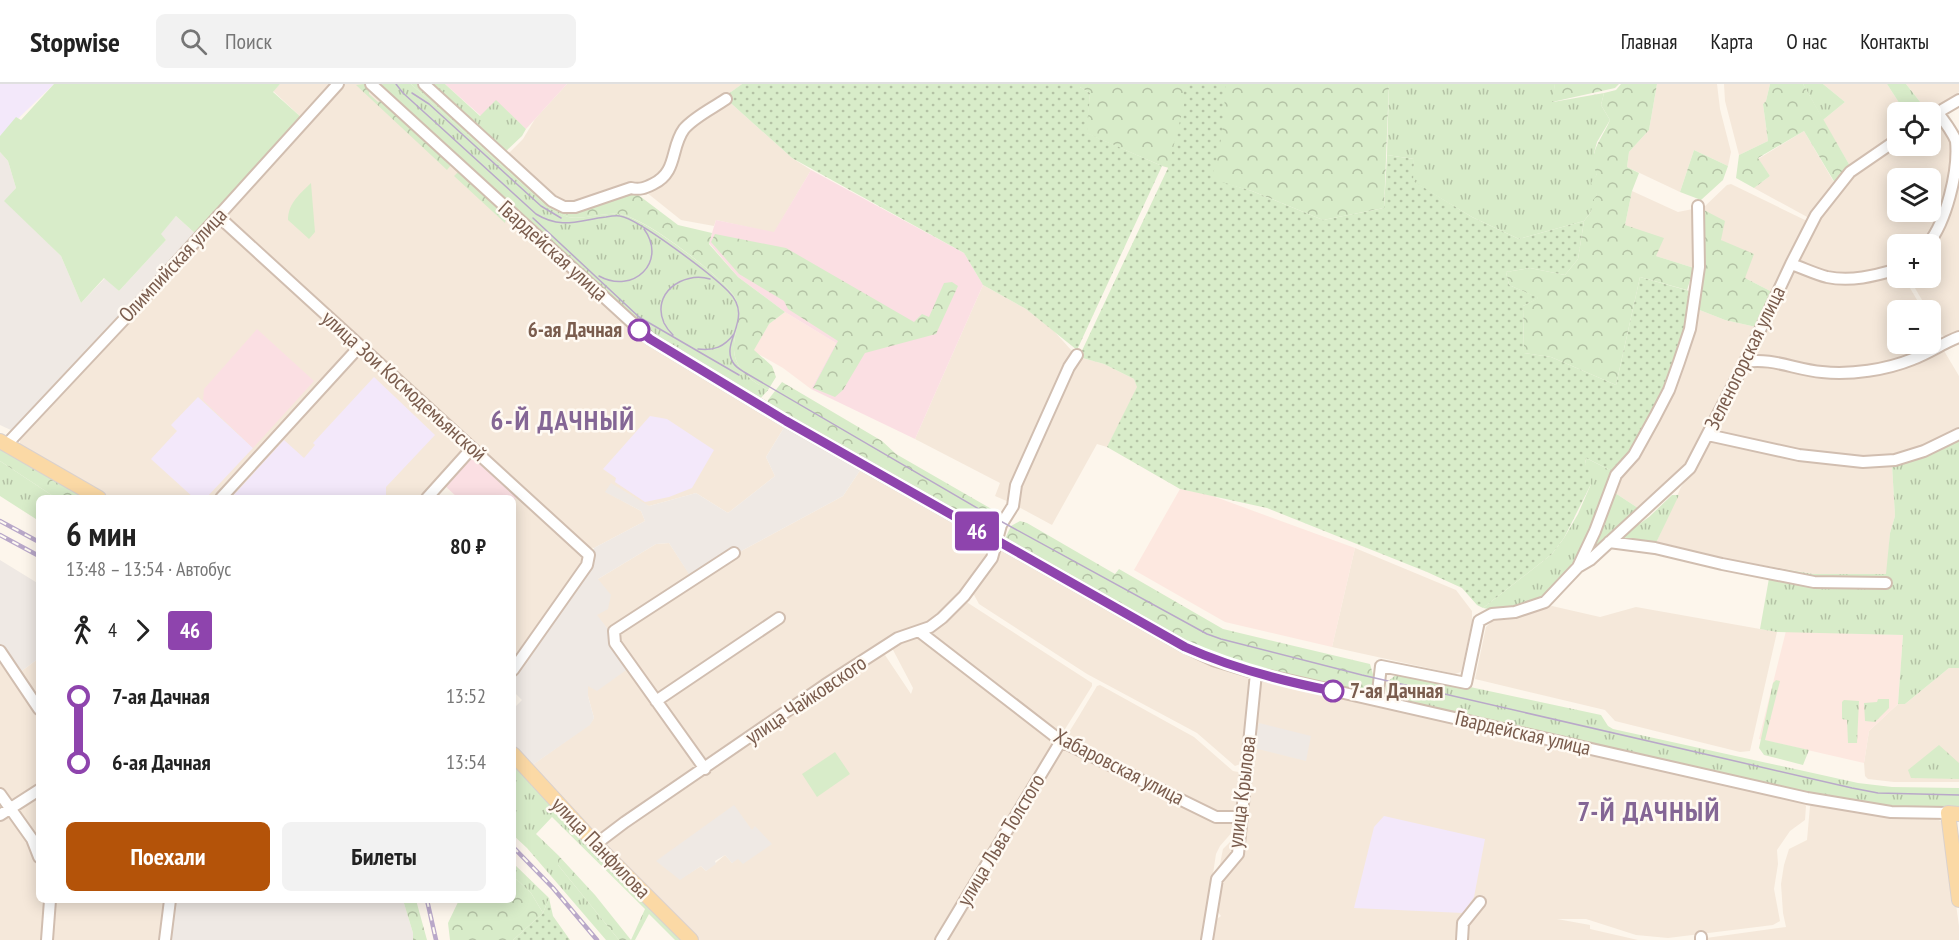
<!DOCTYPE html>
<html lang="ru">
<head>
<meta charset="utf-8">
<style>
  body { margin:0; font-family:"PT Sans Narrow",sans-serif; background:#f2f2f2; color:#222; height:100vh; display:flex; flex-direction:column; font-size:22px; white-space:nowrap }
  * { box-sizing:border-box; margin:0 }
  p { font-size:20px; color:#767676 }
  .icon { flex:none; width:33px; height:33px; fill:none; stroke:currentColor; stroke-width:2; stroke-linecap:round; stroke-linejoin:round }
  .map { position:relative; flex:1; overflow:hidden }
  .details { position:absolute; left:36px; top:411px; width:480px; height:408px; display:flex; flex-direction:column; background:#fff; border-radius:9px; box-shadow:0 3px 15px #0003 }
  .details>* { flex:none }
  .badge { padding:0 12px; border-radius:4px; font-size:21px; line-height:39px }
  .controls { position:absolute; left:1887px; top:18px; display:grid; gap:12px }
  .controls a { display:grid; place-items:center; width:54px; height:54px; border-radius:9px; background:#fff; box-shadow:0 3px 15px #0003; font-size:30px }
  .map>.badge { position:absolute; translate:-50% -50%; box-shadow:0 0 0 3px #fff }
  .legs { display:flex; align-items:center; gap:9px; height:66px; padding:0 30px; font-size:20px }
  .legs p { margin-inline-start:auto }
  .summary { display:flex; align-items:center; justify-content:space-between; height:102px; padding:0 30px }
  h1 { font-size:33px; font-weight:600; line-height:45px }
  .cta { display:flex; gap:12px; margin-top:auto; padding:12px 30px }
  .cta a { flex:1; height:69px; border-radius:9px; background:#b45309; color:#fff; font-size:24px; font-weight:600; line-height:69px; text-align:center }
  .cta a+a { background:#f2f2f2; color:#222 }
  ul { padding:0 30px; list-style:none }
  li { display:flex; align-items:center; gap:21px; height:66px; font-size:22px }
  li i { display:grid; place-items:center; width:9px; height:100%; margin:0 8px; background:currentColor }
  li i::after { content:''; width:15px; height:15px; margin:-8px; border:4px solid; border-radius:50%; background:#fff }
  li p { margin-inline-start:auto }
  li:first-child i { background:linear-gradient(#0000 50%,currentColor 0) }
  li:last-child i { background:linear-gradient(currentColor 50%,#0000 0) }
  header { display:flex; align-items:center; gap:36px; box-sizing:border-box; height:84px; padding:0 30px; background:#fff; border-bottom:2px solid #e0e0e0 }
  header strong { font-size:28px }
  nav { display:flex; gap:33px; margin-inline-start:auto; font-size:21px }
  .search { width:420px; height:54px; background:#f2f2f2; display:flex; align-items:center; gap:15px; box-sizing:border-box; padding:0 21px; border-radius:9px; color:#767676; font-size:22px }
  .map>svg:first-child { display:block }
  .residential { fill:#f5e8da; fill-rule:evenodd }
  .commercial { fill:#fde8e0 }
  .industrial { fill:#efe9e4 }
  .education { fill:#f3e8fa }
  .medical { fill:#fbdfe3 }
  .grass { fill:url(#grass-tufts) }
  .forest { fill:url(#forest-crowns) }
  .park { fill:#d8ecc9 }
  .garden { fill:url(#garden-dots) }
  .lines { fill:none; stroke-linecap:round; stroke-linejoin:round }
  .minor-casing { stroke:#d1beb0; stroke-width:14 }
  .major-casing { stroke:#dad1cd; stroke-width:16 }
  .minor { stroke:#fff; stroke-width:10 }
  .major { stroke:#fbd9a5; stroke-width:14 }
  .tram { stroke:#b9a8c9; stroke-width:1.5 }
  .rail-casing { stroke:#b9a8c9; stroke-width:4.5 }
  .rail { stroke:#fffaf3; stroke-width:2; stroke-dasharray:7; stroke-linecap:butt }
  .line-1-casing { stroke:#fff; stroke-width:14 }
  .line-1 { stroke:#8e44ad; stroke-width:9 }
  .stop-1-dot { fill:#fff; stroke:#8e44ad; stroke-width:3 }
  .labels { text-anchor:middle; stroke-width:5; stroke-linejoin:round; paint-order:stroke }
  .street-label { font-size:21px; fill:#7a5c4d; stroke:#fffaf3 }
  .stop-label { font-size:21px; font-weight:bold; fill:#7a5c4d; stroke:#fffaf3; text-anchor:end }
  .district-label { font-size:27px; font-weight:bold; letter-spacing:1.5px; fill:#846695; stroke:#fffaf3 }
</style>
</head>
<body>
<header>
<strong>Stopwise</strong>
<div class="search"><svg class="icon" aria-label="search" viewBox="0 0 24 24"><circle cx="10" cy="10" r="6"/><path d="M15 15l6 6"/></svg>Поиск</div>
<nav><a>Главная</a><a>Карта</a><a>О нас</a><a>Контакты</a></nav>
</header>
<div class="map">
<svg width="1959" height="856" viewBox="0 0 1959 856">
  <defs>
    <pattern id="grass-tufts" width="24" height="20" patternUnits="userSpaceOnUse" patternTransform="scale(1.5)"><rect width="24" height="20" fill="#d8ecc9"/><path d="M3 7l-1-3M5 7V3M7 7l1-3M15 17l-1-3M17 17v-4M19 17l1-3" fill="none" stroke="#b4c2a5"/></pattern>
    <pattern id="forest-crowns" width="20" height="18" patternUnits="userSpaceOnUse" patternTransform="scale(1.5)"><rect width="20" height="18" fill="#d8ecc9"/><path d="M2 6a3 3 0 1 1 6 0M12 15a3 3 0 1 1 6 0" fill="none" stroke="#b4c2a5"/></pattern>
    <pattern id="garden-dots" width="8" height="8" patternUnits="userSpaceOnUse" patternTransform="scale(1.5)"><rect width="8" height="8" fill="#d8ecc9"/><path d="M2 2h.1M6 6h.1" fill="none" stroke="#b4c2a5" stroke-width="1.8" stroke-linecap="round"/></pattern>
  </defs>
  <rect width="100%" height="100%" fill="#fdf6ec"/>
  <path class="residential" d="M280,0H333L302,34L273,7Z
    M343,0H364L643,255L785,342L766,373L775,392L728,429L696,409L649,422L606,408L641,427L645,437L594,464L587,463L228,138L229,126Z
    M567,0H742L724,13L792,74L811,86L774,149L716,136L714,142L681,136L636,100L574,122L556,115L508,70L523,55L535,35Z
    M1657,0H1717L1720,25L1731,68L1728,82L1694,66L1680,108L1627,83L1629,68L1649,46Z
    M1724,0H1770L1766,17L1763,20L1768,57L1739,71L1725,17Z
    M1823,0H1887L1905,28H1898L1897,49L1850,82L1823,36L1845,18Z
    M1906,0H1959V8L1945,21L1928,28Z
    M1931,39L1943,41L1953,59L1948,114L1924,160H1898L1897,180L1872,189L1827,190L1798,178V173L1816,140L1852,89L1898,62H1930ZM1898,94H1930V128H1898Z
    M1804,47L1835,100L1809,134L1754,104L1770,92L1758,75Z
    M1959,96V251L1947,254L1942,251L1931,231L1930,226H1928L1909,194H1930L1931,162L1954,116Z
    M1731,100L1807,137L1774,209L1745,194L1702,125L1727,101Z
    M1632,107L1678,128L1693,125L1694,184L1656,172L1625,141Z
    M216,141H221L353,260L354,264L218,414H108L24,366L20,360V354L25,347Z
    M1793,185L1825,195L1897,188L1898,194H1904L1923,226H1898V260H1930L1931,240L1937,253V259L1914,272L1856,284L1823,285L1752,274Z
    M983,201L1026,225L1053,246L1072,267L1009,418L995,412L1000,399L915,355Z
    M1697,225L1725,236L1756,243L1692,377L1641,426L1612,407Z
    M1943,265L1959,292V348L1895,374L1861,376L1800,367L1716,349L1715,346L1746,283L1751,280L1857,291Z
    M358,269H362L463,363L464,365L424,414H226Z
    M1079,273L1104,280L1134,295L1138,303L1107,363L1097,360L1052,441L1015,421L1018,404Z
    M1713,356L1892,381L1895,432L1890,449L1887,490H1813L1688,468L1656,459L1681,403L1695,385L1708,359Z
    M861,385L989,457L991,465L979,483L943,527L926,540L600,752L596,751L531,682L590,640L594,634L588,612V601L610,548L596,531L598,495L656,460L669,459L694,497L743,466L843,412Z
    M518,412L584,471L583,476L513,581V418Z
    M1355,464L1456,506L1472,527V538L1461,588L1455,590L1332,563Z
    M1000,466H1003L1248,594L1250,598L1243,679L1235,682L1197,649L1087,590L979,520L973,509Z
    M965,517L1092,599V602L1062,650L1058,651L932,552L931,548Z
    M1552,522L1600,533L1636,523L1777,548L1750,667L1740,668L1615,637L1605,626L1475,595L1486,543L1492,537L1517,534Z
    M916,552L1056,657L936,856H699L605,762V758L627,740L881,570L885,571L911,610L913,604L892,564L894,561ZM755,743L732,779L725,771L706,787L701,782L680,795L667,783L752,747Z
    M0,574L39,631V816H167L161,856H0Z
    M39,574V619L19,589Z
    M1949,584H1959V698H1894L1868,695L1865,692L1864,679L1869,647L1898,620H1905Z
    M1264,595L1802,717L1806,722L1805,736L1790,747L1777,766L1778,780L1774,805L1780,837L1773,841L1668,854L1636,851L1586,835H1557L1590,841V845L1638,856H1670H1465L1467,838L1458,835L1459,856H1208L1214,837L1221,832L1212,820L1223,765L1241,747L1259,598Z
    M1100,601L1194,653L1233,687L1243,689L1237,728L1215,730L1067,656L1066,653L1079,632L1097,602Z
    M1064,661L1233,737L1234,746L1220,762L1216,770L1203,856H945Z
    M1815,719L1855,729L1933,734L1941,737L1945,741L1959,842V856H1706V854L1786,843L1783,829L1781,800L1784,781L1789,765L1807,756L1810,722Z"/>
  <path class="commercial" d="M785,228L836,259L811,305L783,284L753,267L769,240Z
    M1180,405L1210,411L1355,464L1332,563L1225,538L1134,486Z
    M1786,547L1903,551L1898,620L1869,647L1864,679L1759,655Z"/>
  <path class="industrial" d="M0,68L8,77L16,104L5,117L61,172L81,219L105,194L119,207L166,156L160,150L176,132L197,151L13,347L0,341Z
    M785,342L861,385L843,412L743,466L694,498L669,459L656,460L598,495L611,511L608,525L597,531L610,548L629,584L597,607L588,602V612L594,634L590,641L531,682L513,662V625L522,616L513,607V592L589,485L594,464L645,437L641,427L605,408L611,399L649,422L696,409L728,429L775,392L766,373Z
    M0,476L39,500V574L19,589L0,562Z
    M1259,639L1311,652L1306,677L1254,664Z
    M734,721L752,746L755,742L772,760L743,780L738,775L732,779L725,771L715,777L716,780L706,787L701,782L680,796L656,777Z
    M174,816H403L413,849V856H168Z"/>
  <path class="education" d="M0,0H54L0,52Z
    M374,293L435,351L386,403V414H231L284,356L304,374L315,361L313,359Z
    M198,313L253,364L206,414H194L151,375L177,347L171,341Z
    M650,332L667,335L714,366L692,404L669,413L645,418L615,398L616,394L603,385Z
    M1384,732L1485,755L1474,813L1463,829L1354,824L1374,743Z"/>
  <path class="medical" d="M445,0H567L526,45L496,17L481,32Z
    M811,86L964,169L983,201L915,355L811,305L836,259L785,228L738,193L709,159L716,136L774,148Z
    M257,245L314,297L253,364L203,316L204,305Z
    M474,372L518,412L513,418V414H458L443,400L468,373Z"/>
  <path class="grass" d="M382,0H411L548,123C554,126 561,131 568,133C582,136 603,128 619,130C644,133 714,187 731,208C757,239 702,271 768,306L760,315L656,254L383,5Z
    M430,0H445L480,32L496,16L526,45L522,52L505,68Z
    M1389,0H1555L1553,18L1604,9L1601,21L1610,36L1597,58L1594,69L1597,90L1594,96L1597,111L1591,128L1584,137L1519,155L1472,133L1412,97L1414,75L1387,71Z
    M1803,0H1823L1845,18L1823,36Z
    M1887,0H1906L1928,28H1905Z
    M1959,357V584H1949L1905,620H1898L1903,551L1777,548L1760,545L1771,483L1813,490H1886L1890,449L1895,432L1892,381L1925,371Z
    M1586,374L1614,388C1593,446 1563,539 1483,524L1552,470L1564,454L1578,430L1591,400L1585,380Z
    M0,377L56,414H39V437L0,412Z
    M1612,407L1641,426L1591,472L1585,470Z
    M1672,411H1679L1656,459L1623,457L1620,454L1649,433Z
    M1405,589L1601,631L1608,642L1613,645L1858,699L1892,703L1959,704V726L1892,724L1856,720L1391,614L1386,608L1387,598L1397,590Z
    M1776,596L1780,597L1765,656L1809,666L1803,681L1764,671L1759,664L1773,599Z
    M1878,615H1889V624L1875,638L1865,637L1864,619L1877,618Z
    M1844,616L1859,617L1857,659H1848L1847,636L1842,635V618Z
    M1939,661L1959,679V695L1911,694L1908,686Z
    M513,680L557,728L682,856H675L649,830L635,856H631L645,825L552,733L536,750L558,771V781L619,856H606L527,764L513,751Z
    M513,779L549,814L543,829L531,809L513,792Z"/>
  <path class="forest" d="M364,0L369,5V10L378,18L382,16L451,81L447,86L356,1Z
    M411,0H419L560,125L631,109L637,110L678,141L712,149L709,160L738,193L785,228L769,240L754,266L772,282L776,293L768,306C702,271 757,239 731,208C714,187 645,133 619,130C603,128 583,136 568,133C561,131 554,127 548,123Z
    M1080,0H1389L1384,124L1323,136L1252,107L1162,82L1086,49L1090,9L1080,3Z
    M1555,0H1619L1615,4L1552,18Z
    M1621,0H1657L1649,46L1629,68L1627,83L1639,89L1632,107L1625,141L1664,154L1656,172L1694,184L1687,206L1640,193L1616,301L1551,273L1524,269L1523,222L1538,214L1509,201L1506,188L1530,184L1565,191L1578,175L1584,137L1591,128L1593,116L1597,111L1591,99L1597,90C1586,69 1603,54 1610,36L1601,21L1604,9L1616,6Z
    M1770,0H1803L1850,82L1835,99L1804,47L1758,74L1770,92L1754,104L1736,94L1739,71L1768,57L1763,20L1766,17Z
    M1694,66L1728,82L1723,96L1701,116L1680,108Z
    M459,87L507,130L505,139L454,92Z
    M1702,125L1725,137L1721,156L1754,170L1745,194L1774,209L1756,243L1725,236L1697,225Z
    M715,150L786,164L914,238L922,230L929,233L944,199L952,198L958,202L936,250L865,269L843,306L835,313L813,304L838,257L788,225L784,217L739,190L711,158Z
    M782,298L882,357L896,370L995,427L998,435L988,446L767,322L768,316Z
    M0,364L87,414H56L0,377Z
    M1020,437L1027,439L1115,490L1119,485L1223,545L1370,580L1374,594L1375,602L1368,609C1307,596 1245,587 1188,560L1007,458L1005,455L1011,442Z
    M558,771L595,811L631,856H619L558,781Z
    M513,792L531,809L543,829L513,856H450L448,839L459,816H513Z
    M403,816H416L427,856H413V849Z"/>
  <path class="park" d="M54,0H280L273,8L302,34L197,151L176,132L161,150L166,156L119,207L104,194L81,219L61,172L4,117L16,104L8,77L0,68V52L16,33L21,36Z
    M311,99L315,148L309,155L288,136C288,119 300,110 311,99Z
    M835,668L850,690L817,713L802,690Z"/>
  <path class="garden" d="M742,0H1080V3L1090,9L1087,49L1162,82L1077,266L1026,225L983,201L964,169L792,74L724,13Z
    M1183,0H1226L1222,51L1212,95L1252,107L1323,136L1384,124L1387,71L1414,75L1413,97L1472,133L1519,155L1584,137L1578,175L1565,191L1530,184L1506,188L1509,201L1539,214L1523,222L1524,269L1551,273L1616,301L1640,193L1693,208L1691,231L1670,299L1625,379L1614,388L1586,374L1585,380L1591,389V400L1564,454L1552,470L1483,524L1477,521L1462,504L1427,488L1267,424L1180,405L1107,363L1137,303L1134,295L1104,280L1079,273L1168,84L1184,21Z
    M549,814L553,832L570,856H513L543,829Z"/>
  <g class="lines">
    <defs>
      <path id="minor" d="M371,0L650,255L786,337L1185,563L1213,576L1256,589L1807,714L1891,728L1948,729
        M424,0L552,117L564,123H575L631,104C640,106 645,104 653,100C678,88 670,64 684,45C694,33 713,24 726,15
        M1930,33L1959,16
        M218,132L589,471L587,481L513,586
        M1928,160C1946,138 1959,87 1956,57C1952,47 1945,38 1938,29
        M1791,180C1803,184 1815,190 1827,193C1851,198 1874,192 1898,185
        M1745,278C1771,273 1796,286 1822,288C1851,291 1886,286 1913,275C1929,269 1943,259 1959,253
        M1708,351L1799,371L1863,378L1895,376L1924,367L1959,350
        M7,360L146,212L338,0
        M221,414L360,262
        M427,414L472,364
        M1609,458L1655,464L1722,480L1814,498L1886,499
        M1578,483L1590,476L1690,384L1745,278L1791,180L1816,131L1850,88L1898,55
        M920,548L1061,657L1216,733H1241
        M0,567L39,625
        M1377,616L1381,582L1466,599L1479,537L1492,530L1515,528L1545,518L1578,483L1595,447L1616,391L1634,371L1655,333L1669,306L1679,278L1690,245L1699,183L1698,122
        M656,617L779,534
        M705,685L615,559L614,547L734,469
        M0,710L32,755L39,773
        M0,731L39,706
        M596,760L625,738L825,601L898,554L930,543L942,534L964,512L992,474L1001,441L1013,422L1016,401L1069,283L1077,271
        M1701,853V856
        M47,856L50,816
        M165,856L170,816
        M941,856L1061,657
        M1207,856L1217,795L1238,770L1256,589
        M1462,856L1463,839L1480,818"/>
      <path id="major" d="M0,357L99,414
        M513,670L603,768L691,856
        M1959,730L1948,729L1959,816"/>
    </defs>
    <use href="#minor" class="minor-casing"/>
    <use href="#major" class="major-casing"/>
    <use href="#minor" class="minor"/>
    <use href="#major" class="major"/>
    <path class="tram" d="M396,0L403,9L536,130C562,146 579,136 606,133C611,132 616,131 620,132C639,135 712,191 728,207C756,235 718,258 734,280C736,283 741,286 744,288L984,428L1207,550L1221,555L1362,591L1852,704L1878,709L1959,711
      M412,9L429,20L541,122L561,134
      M533,134L639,233L739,291
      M599,192C633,211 668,178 644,145
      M673,251C670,248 666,243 664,239C651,210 682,187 710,195
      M698,265C714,267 724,263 734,250"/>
    <defs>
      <path id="rail" d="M0,437L39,458
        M0,451L39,472
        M513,763L553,804L597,856
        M427,816L436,856"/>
    </defs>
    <use href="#rail" class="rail-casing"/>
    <use href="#rail" class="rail"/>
  </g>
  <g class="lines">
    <defs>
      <path id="line-1" d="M639,246L650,255L786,337L1185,563C1232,584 1282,597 1333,607"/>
    </defs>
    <use href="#line-1" class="line-1-casing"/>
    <use href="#line-1" class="line-1"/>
  </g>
  <g class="stop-1-dot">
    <circle cx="639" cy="246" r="10"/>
    <circle cx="1333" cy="607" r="10"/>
  </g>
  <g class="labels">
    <g class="street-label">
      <text transform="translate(553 167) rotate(42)" y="7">Гвардейская улица</text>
      <text transform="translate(173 181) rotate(-47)" y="7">Олимпийская улица</text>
      <text transform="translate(1745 274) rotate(-64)" y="7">Зеленогорская улица</text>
      <text transform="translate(404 302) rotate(42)" y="7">улица Зои Космодемьянской</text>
      <text transform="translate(806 616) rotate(-34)" y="7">улица Чайковского</text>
      <text transform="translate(1523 649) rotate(13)" y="7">Гвардейская улица</text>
      <text transform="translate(1119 683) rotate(27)" y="7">Хабаровская улица</text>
      <text transform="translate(1242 708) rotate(-83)" y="7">улица Крылова</text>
      <text transform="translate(1001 756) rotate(-59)" y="7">улица Льва Толстого</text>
      <text transform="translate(601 764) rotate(46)" y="7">улица Панфилова</text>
    </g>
    <g class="stop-label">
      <text x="622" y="253">6-ая Дачная</text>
      <text x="1350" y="614" text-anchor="start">7-ая Дачная</text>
    </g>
    <g class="district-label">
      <text x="563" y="346">6-Й ДАЧНЫЙ</text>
      <text x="1649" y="737">7-Й ДАЧНЫЙ</text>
    </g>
  </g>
</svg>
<div class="controls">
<a><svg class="icon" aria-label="locate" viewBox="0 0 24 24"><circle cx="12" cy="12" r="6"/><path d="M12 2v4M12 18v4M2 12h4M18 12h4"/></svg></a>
<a><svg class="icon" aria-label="layers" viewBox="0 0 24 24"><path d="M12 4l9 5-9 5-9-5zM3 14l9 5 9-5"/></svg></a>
<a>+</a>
<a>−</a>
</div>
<b class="badge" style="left:977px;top:447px;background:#8e44ad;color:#fff">46</b>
<section class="details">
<div class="summary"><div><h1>6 мин</h1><p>13:48 – 13:54 · Автобус</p></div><b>80 ₽</b></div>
<div class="legs"><svg class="icon" aria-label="walk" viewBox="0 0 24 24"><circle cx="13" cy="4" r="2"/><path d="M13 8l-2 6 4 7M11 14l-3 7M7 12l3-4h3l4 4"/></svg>4<svg class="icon" aria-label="forward" viewBox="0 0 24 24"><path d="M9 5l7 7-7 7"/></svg><b class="badge" style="background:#8e44ad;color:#fff">46</b></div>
<ul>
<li><i style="color:#8e44ad"></i><b>7-ая Дачная</b><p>13:52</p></li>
<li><i style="color:#8e44ad"></i><b>6-ая Дачная</b><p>13:54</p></li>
</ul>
<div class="cta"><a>Поехали</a><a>Билеты</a></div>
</section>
</div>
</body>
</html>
